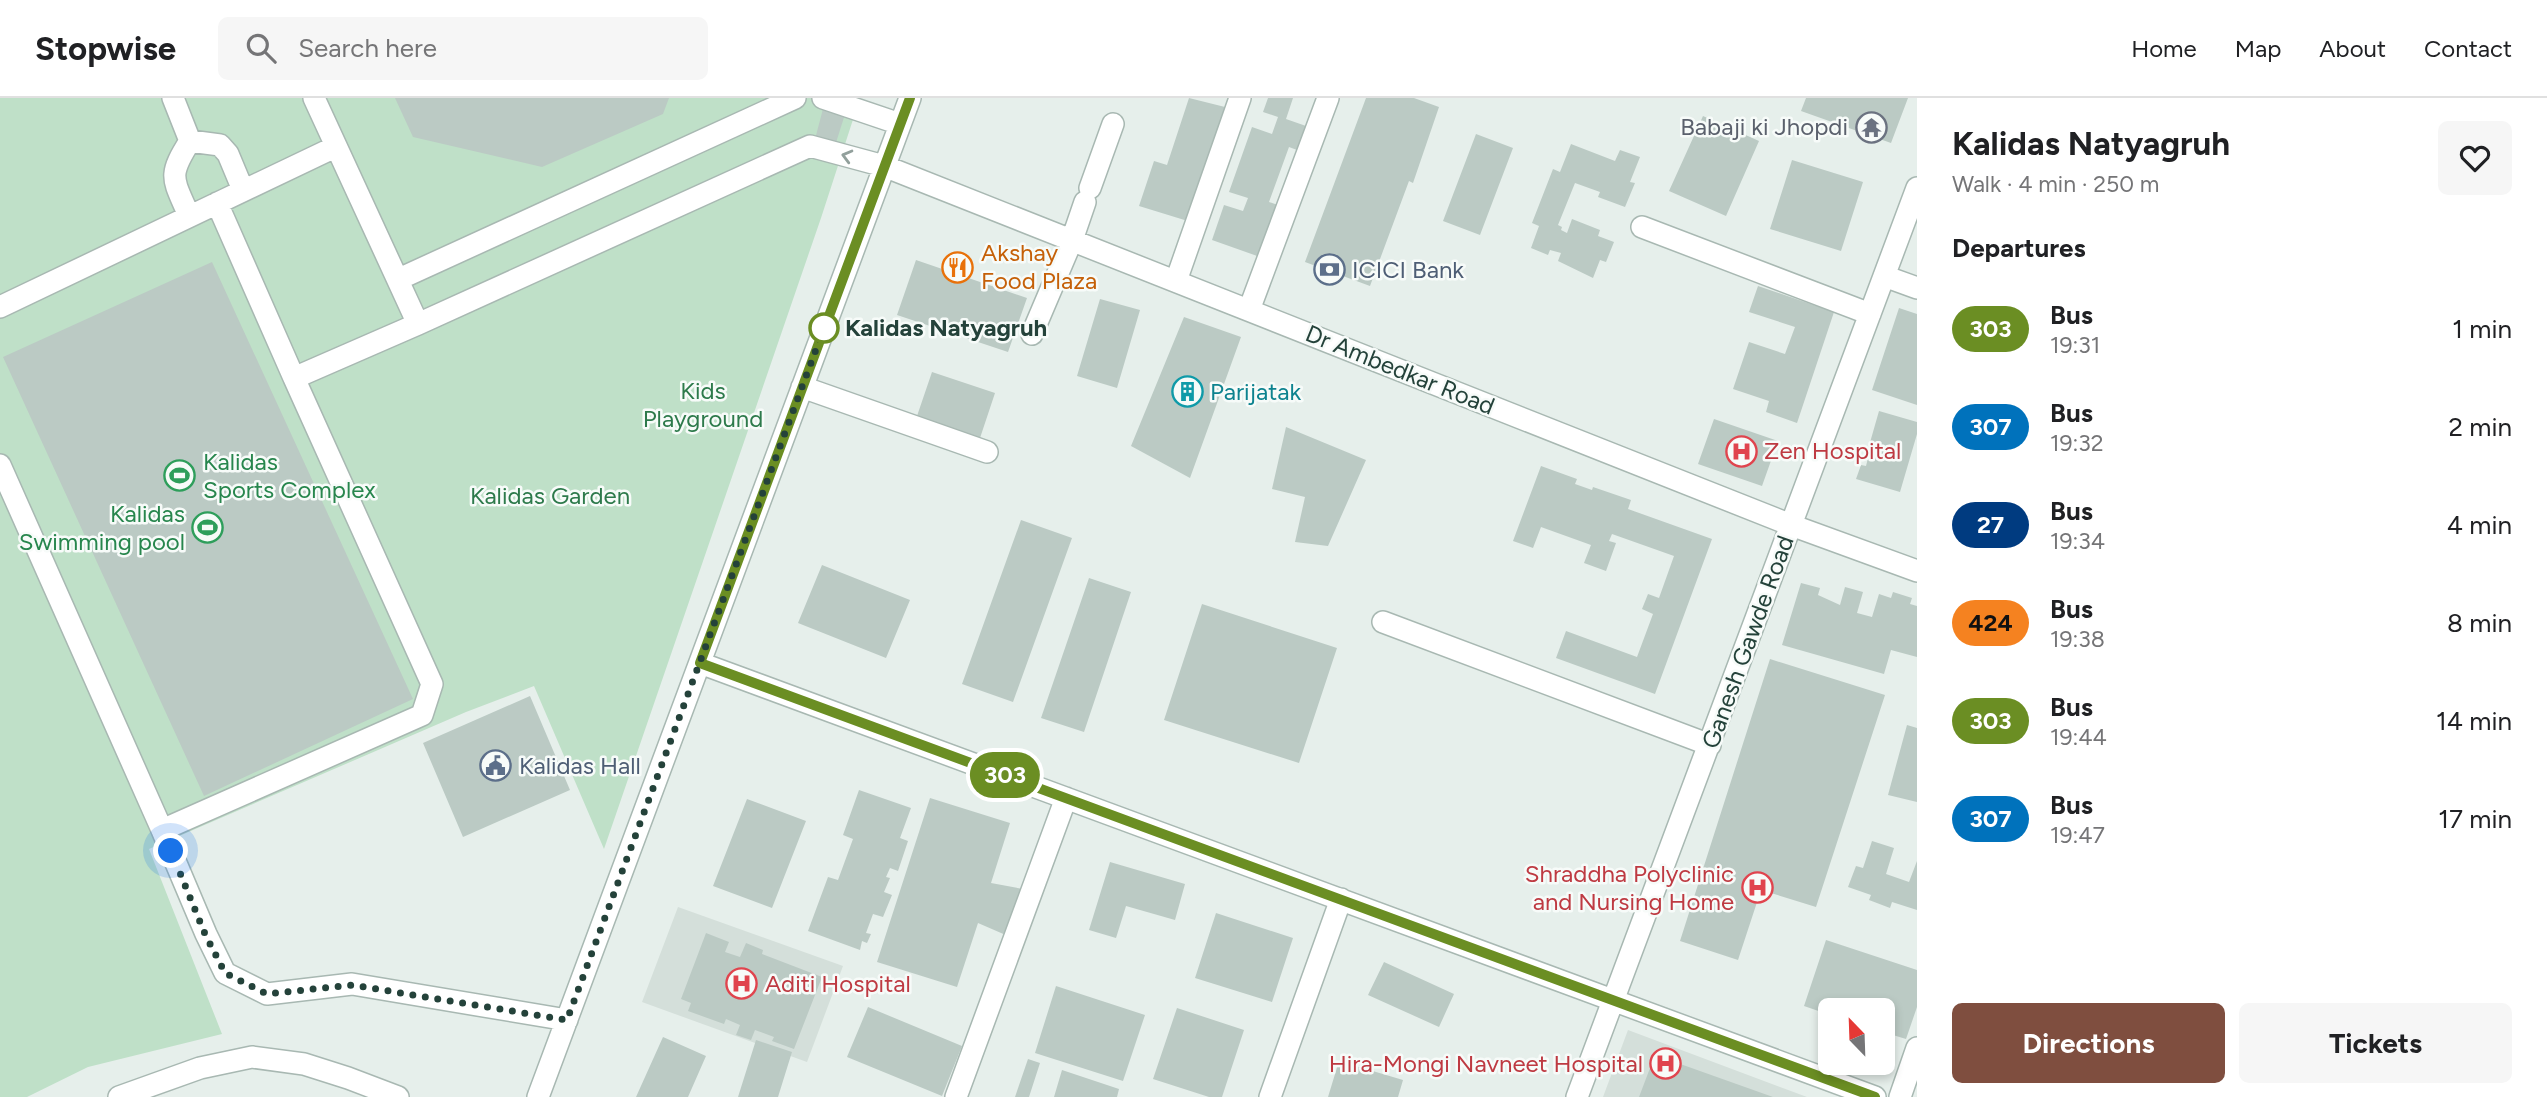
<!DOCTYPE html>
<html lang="en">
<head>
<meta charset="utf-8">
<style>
  body { margin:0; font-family:Figtree,sans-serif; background:#f6f6f6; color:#202124; height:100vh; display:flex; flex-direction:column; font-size:26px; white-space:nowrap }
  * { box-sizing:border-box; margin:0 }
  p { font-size:23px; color:#757577 }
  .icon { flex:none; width:38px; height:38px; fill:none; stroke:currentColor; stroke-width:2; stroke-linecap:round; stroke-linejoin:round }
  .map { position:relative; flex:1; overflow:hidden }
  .details { display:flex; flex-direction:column; background:#fff; width:630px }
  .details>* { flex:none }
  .badge { padding:0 14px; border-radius:23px; font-size:24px; line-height:46px }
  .needle { width:46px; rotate:337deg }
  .tools { position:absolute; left:1818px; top:900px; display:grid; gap:14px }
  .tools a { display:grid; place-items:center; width:77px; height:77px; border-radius:10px; background:#fff; box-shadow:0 4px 10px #0003; font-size:35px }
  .you { position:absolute; width:35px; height:35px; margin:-18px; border:5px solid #fff; border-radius:50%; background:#1a73e8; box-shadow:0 0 0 10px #1a73e833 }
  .map>.badge { position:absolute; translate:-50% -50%; box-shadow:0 0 0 4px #fff }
  h2 { padding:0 35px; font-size:26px; line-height:63px }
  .round { display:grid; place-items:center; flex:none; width:74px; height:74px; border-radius:10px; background:#f6f6f6 }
  .headline { display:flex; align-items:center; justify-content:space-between; height:119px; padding:0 35px }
  h1 { font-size:33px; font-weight:700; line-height:52px }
  .action { display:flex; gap:14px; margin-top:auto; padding:14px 35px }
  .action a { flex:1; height:80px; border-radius:10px; background:#7f4e3f; color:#fff; font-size:28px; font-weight:700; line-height:80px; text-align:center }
  .action a+a { background:#f6f6f6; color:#202124 }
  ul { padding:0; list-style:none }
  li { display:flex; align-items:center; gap:21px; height:98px; padding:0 35px }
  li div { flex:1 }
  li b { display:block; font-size:26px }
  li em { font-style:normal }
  li .badge { min-width:77px; font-weight:700; text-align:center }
  header { display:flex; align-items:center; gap:42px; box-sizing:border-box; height:98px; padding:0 35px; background:#fff; border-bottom:2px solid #e0e0e0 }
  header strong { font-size:33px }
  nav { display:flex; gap:38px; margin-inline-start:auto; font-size:24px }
  .search { width:490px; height:63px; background:#f6f6f6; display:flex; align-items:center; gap:18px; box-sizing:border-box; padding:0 24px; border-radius:10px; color:#757577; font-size:26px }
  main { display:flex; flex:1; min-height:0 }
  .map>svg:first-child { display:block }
  .built { fill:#d4dfda }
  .green { fill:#bfe0c8 }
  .building { fill:#bbcac4 }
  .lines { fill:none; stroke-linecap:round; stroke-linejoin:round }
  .minor-casing { stroke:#a8b8b2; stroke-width:24 }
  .minor { stroke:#fff; stroke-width:21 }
  .oneway { stroke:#92a09c }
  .line-casing { stroke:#fff; stroke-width:16 }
  .line { stroke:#6b8e23; stroke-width:10 }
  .walk { stroke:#24423a; stroke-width:7; stroke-dasharray:0 12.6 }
  .stop-dot { fill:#fff; stroke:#6b8e23; stroke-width:3.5 }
  .labels { text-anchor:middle; stroke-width:5; stroke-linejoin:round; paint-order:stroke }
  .worship-label { font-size:24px; fill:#5b616d; stroke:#f7fbf9; text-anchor:end }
  .food-label { font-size:24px; fill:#c56008; stroke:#f7fbf9; text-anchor:start }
  .service-label { font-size:24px; fill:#4e5e75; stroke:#f7fbf9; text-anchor:start }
  .stop-label { font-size:24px; font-weight:bold; fill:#24423a; stroke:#f7fbf9; text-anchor:start }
  .street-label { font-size:24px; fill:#24423a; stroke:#f7fbf9 }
  .park-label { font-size:24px; fill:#2d7a4b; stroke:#f7fbf9 }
  .culture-label { font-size:24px; fill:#0d838f; stroke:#f7fbf9; text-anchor:start }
  .health-label { font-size:24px; fill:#be3a42; stroke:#f7fbf9; text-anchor:start }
  .leisure-label { font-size:24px; fill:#27864d; stroke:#f7fbf9; text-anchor:start }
</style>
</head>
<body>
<header>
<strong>Stopwise</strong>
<div class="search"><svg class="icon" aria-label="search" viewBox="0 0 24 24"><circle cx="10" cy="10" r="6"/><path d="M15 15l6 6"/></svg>Search here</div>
<nav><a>Home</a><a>Map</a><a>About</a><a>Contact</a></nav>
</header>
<main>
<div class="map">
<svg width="1917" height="999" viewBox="0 0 1917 999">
  <rect width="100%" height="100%" fill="#e6efeb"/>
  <path class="built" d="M678,809L843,868L807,964L642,904Z
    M1628,932L1807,999H1603Z"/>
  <path class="green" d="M0,0H860L821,120L604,751L534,588L466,614L149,751L222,936L88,969L27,999H0Z"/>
  <path class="building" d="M395,0H669L663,16L542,69L413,39Z
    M1189,0L1225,9L1191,124L1139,108L1154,63L1167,67Z
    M1268,0H1293L1286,21L1306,28L1297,52L1289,49L1269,104L1278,107L1260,159L1212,142L1224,107L1243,113L1248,100L1229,94L1252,29L1272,36L1278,19L1263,14Z
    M1366,0H1414L1439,9L1413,85L1409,83L1370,188L1305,164Z
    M1806,0H1908L1891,45L1801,13Z
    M824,7L846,13L834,51L814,45Z
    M1703,18L1759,43L1726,118L1669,93Z
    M1476,36L1513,50L1480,137L1443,123Z
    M1571,46L1615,63L1620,52L1640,59L1630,84L1635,85L1625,109L1598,99L1600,94L1575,85L1558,127L1562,129L1561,132L1567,135L1572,121L1600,132L1598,138L1614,144L1606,164L1600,162L1593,180L1558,163L1561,155L1550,152L1548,157L1531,150L1539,128L1532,125L1553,71L1560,74Z
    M1792,62L1863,84L1841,153L1770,131Z
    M916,162L1027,200L1008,254L897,217Z
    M212,164L413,601L204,698L3,259Z
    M1758,188L1834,214L1797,325L1766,314L1769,303L1733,291L1749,244L1785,256L1795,229L1749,214Z
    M1100,201L1140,212L1117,290L1077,278Z
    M1899,210L1917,216V307L1872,292Z
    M1184,219L1241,239L1190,380L1131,348Z
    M932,274L995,295L980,340L917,318Z
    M1879,313L1917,324V336L1900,394L1856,381L1861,367L1866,368L1869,356L1867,355Z
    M1714,321L1778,343L1762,388L1698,366Z
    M1286,329L1366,362L1328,448L1295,444L1305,399L1272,391Z
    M1541,368L1577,381L1575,386L1592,392L1593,389L1631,402L1628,411L1712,441L1655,596L1556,560L1566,533L1637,559L1653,516L1642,511L1648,496L1659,500L1674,458L1612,436L1609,443L1616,445L1606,473L1584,465L1591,447L1541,429L1533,450L1513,443Z
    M1021,422L1072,440L1013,604L962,586Z
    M822,467L910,502L886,560L798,525Z
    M1089,480L1131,494L1084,634L1041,620Z
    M1801,485L1820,490L1818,497L1840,507L1845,489L1863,494L1857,515L1872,519L1879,496L1891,500L1893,494L1912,500L1910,506L1917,508V559L1891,552L1884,576L1782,547Z
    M1202,506L1337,550L1299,665L1164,622Z
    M1770,561L1885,597L1816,809L1761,792L1738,862L1680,843Z
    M530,598L570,692L463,739L423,645Z
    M1907,627L1917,630V704L1888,697Z
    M859,692L911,710L900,740L908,743L898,773L890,770L886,779L890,780L884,794L892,797L883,819L873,816L866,835L871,836L867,845L862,843L860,852L808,833L828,779L838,782L853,741L843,737Z
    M930,700L1010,725L991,785L1023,791L1008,838L978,825L957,889L877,864Z
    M747,701L806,723L772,810L713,788Z
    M1872,743L1894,750L1886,776L1909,784L1917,763V812L1892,804L1890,810L1869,802L1871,797L1848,789L1856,768L1863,770Z
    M1110,764L1185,786L1175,822L1126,808L1116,840L1089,832Z
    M1216,815L1293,840L1272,904L1195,880Z
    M706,835L729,844L725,854L740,859L746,845L763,852L762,856L822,879L794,951L772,943L774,939L755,932L751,942L736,937L740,927L726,921L724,926L688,913L691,905L681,901Z
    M1826,842L1917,872V909L1906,941L1883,934V912H1830V917L1804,908Z
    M1384,864L1454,896L1439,929L1368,897Z
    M1056,888L1145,917L1123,983L1035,955Z
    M868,909L962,948L942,998L847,959Z
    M1177,910L1244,932L1222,999H1209L1153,981Z
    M663,939L706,958L688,999H636Z
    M756,942L792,954L778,999H738Z
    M1655,957L1773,999H1639Z
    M1028,961L1040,965L1029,999H1015Z
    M1339,963L1403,982L1398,999H1328Z
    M1062,972L1119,991L1117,999H1054Z"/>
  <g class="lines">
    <defs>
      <path id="minor" d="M173,0L190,43C167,79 173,80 189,118
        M314,0L418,226
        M823,0L900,26
        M190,43L220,47L228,56L243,92
        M1090,90L1113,26
        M217,105L294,280L418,226L810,48L884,68L1791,427L1917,473
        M1642,129L1870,216
        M1884,178L1917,190
        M399,181L795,0
        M1176,183L1240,0
        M0,209L335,49
        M1249,212L1328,0
        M1032,236L1072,142L1085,104
        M802,289L987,354
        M0,367L162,732L422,617L432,586L294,280
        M1383,524L1710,647
        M700,565L1875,999
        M162,732L206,836L225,875L267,896L352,886L567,922
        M119,999L200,970L252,959L304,966L348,980L398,999
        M538,999L910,0
        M956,999L1066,700
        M1270,999L1341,801
        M1577,999L1917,90
        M1900,999L1917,950"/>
    </defs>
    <use href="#minor" class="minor-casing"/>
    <use href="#minor" class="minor"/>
  </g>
  <defs><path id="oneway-chevron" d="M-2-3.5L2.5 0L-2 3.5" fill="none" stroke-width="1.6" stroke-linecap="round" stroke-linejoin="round" transform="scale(1.75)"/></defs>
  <use class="oneway" href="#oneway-chevron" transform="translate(847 58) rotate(-165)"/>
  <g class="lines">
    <defs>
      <path id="line" d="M910,0L700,565L1875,999"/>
    </defs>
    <use href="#line" class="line-casing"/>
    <use href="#line" class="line"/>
    <path class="walk" d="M171,753L205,836L225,875L267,896L352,887L567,922L828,219L824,230"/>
  </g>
  <defs>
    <symbol id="temple-ring" viewBox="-11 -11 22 22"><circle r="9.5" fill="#f7fbf9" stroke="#6b7280" stroke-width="1.5"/><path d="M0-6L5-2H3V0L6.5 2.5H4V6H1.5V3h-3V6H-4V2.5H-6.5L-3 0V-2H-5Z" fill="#6b7280"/></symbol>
    <symbol id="restaurant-ring" viewBox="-11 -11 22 22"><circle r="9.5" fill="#f7fbf9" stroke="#e8710a" stroke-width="1.5"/><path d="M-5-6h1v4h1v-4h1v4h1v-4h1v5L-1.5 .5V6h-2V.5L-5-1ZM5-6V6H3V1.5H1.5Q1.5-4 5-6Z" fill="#e8710a"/></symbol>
    <symbol id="bank-ring" viewBox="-11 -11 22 22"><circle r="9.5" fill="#f7fbf9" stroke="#5c6f8a" stroke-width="1.5"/><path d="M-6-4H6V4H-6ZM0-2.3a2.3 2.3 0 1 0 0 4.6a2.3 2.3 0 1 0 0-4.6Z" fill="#5c6f8a"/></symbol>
    <symbol id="building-ring" viewBox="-11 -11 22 22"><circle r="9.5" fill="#f7fbf9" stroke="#0f9aa8" stroke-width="1.5"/><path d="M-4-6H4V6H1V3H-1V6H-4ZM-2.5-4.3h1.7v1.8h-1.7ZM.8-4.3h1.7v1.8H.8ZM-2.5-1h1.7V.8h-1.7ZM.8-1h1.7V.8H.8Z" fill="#0f9aa8"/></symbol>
    <symbol id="hospital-ring" viewBox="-11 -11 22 22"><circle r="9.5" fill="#f7fbf9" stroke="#e0444e" stroke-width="1.5"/><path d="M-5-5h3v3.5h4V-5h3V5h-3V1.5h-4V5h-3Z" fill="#e0444e"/></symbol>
    <symbol id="stadium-ring" viewBox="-11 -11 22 22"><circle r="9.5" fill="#f7fbf9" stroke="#2e9e5b" stroke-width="1.5"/><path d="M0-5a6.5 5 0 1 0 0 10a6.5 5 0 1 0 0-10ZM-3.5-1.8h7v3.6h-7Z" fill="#2e9e5b"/></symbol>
    <symbol id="civic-ring" viewBox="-11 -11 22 22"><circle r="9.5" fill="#f7fbf9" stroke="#5c6f8a" stroke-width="1.5"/><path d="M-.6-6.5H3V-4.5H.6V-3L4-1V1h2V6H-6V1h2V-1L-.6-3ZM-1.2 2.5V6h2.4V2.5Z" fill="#5c6f8a"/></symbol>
  </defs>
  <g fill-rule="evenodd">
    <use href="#temple-ring" x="1854" y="12" width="35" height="35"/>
    <use href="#restaurant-ring" x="940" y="152" width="35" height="35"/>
    <use href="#bank-ring" x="1312" y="154" width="35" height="35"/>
    <use href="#building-ring" x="1170" y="276" width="35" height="35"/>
    <use href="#hospital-ring" x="1724" y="336" width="35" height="35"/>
    <use href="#stadium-ring" x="162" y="360" width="35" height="35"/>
    <use href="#stadium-ring" x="190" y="412" width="35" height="35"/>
    <use href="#civic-ring" x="478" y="650" width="35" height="35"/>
    <use href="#hospital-ring" x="1740" y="772" width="35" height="35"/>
    <use href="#hospital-ring" x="724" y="868" width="35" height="35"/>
    <use href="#hospital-ring" x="1648" y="948" width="35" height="35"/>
  </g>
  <circle class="stop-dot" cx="824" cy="230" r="14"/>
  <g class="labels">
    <g class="worship-label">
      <text x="1848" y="37">Babaji ki Jhopdi</text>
    </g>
    <g class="food-label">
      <text x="981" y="163">Akshay<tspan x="981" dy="28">Food Plaza</tspan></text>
    </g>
    <g class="service-label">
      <text x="1352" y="180">ICICI Bank</text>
      <text x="519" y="676">Kalidas Hall</text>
    </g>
    <g class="stop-label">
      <text x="845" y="238">Kalidas Natyagruh</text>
    </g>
    <g class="street-label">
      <text transform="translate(1400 272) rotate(22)" y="8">Dr Ambedkar Road</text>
      <text transform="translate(1748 544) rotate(-70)" y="8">Ganesh Gawde Road</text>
    </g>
    <g class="park-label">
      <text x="703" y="301">Kids<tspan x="703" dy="28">Playground</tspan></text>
      <text x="550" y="406">Kalidas Garden</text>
    </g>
    <g class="culture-label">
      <text x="1210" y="302">Parijatak</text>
    </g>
    <g class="health-label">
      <text x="1764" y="361">Zen Hospital</text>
      <text x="1734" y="784" text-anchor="end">Shraddha Polyclinic<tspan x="1734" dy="28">and Nursing Home</tspan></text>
      <text x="765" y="894">Aditi Hospital</text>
      <text x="1643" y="974" text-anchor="end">Hira-Mongi Navneet Hospital</text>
    </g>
    <g class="leisure-label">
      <text x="203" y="372">Kalidas<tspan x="203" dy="28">Sports Complex</tspan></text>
      <text x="185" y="424" text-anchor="end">Kalidas<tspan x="185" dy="28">Swimming pool</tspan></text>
    </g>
  </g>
</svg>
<div class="tools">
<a><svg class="needle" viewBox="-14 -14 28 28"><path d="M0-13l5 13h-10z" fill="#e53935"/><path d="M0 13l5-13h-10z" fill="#757577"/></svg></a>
</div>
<div class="you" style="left:171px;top:753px"></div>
<b class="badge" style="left:1005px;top:677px;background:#6b8e23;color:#fff">303</b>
</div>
<section class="details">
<div class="headline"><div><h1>Kalidas Natyagruh</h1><p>Walk · 4 min · 250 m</p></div><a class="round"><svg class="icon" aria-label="heart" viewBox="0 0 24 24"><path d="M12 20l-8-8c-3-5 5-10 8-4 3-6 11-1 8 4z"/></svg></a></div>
<h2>Departures</h2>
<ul>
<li><span class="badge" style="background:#6b8e23;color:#fff">303</span><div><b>Bus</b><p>19:31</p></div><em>1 min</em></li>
<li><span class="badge" style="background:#0072bc;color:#fff">307</span><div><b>Bus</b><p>19:32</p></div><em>2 min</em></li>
<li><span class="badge" style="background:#003b80;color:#fff">27</span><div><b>Bus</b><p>19:34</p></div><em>4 min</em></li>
<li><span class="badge" style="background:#f58220;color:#111">424</span><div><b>Bus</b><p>19:38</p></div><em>8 min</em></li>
<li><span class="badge" style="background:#6b8e23;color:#fff">303</span><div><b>Bus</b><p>19:44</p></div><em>14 min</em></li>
<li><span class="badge" style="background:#0072bc;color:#fff">307</span><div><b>Bus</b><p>19:47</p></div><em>17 min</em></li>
</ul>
<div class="action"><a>Directions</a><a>Tickets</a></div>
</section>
</main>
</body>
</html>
